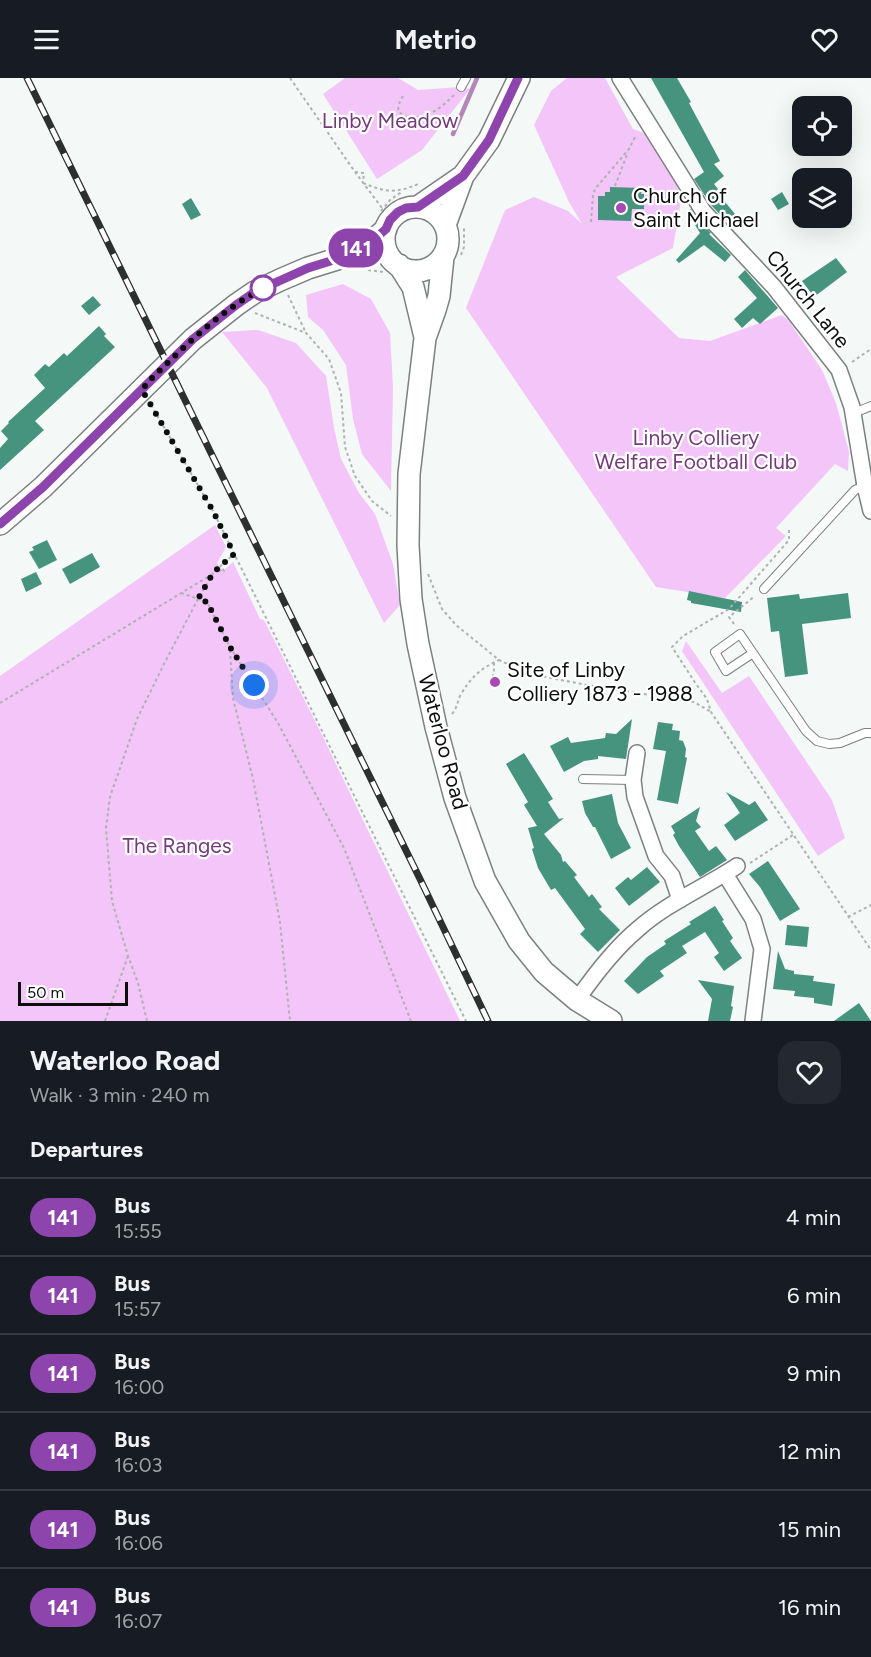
<!DOCTYPE html>
<html lang="en">
<head>
<meta charset="utf-8">
<style>
  body { margin:0; font-family:Figtree,sans-serif; background:#242831; color:#f1f3f6; height:100vh; display:flex; flex-direction:column; font-size:22px; white-space:nowrap }
  * { box-sizing:border-box; margin:0 }
  p { font-size:20px; color:#9ea1a6 }
  .icon { flex:none; width:33px; height:33px; fill:none; stroke:currentColor; stroke-width:2; stroke-linecap:round; stroke-linejoin:round }
  .map { position:relative; height:943px; overflow:hidden }
  .panel { display:flex; flex-direction:column; background:#171b24; flex:1 }
  .panel>* { flex:none }
  .badge { padding:0 12px; border-radius:20px; font-size:21px; line-height:39px }
  .controls { position:absolute; left:792px; top:18px; display:grid; gap:12px }
  .controls a { display:grid; place-items:center; width:60px; height:60px; border-radius:12px; background:#171b24; box-shadow:0 6px 24px #0002; font-size:30px }
  .scale { position:absolute; left:18px; bottom:15px; width:110px; box-sizing:border-box; padding-left:6px; border:3px solid #0c0e0d; border-top:0; font-size:16px; line-height:21px; white-space:nowrap; color:#0c0e0d; -webkit-text-stroke:4px #fff; paint-order:stroke }
  .you { position:absolute; width:30px; height:30px; margin:-15px; border:4px solid #fff; border-radius:50%; background:#1a73e8; box-shadow:0 0 0 9px #1a73e833 }
  .map>.badge { position:absolute; translate:-50% -50%; box-shadow:0 0 0 3px #fff }
  h2 { padding:0 30px; font-size:22px; line-height:54px }
  .round { display:grid; place-items:center; flex:none; width:63px; height:63px; border-radius:18px; background:#242831 }
  .headline { display:flex; align-items:center; justify-content:space-between; height:102px; padding:0 30px }
  h1 { font-size:28px; font-weight:700; line-height:45px }
  ul { padding:0; list-style:none }
  li { display:flex; align-items:center; gap:18px; height:78px; padding:0 30px; border-top:2px solid #363941 }
  li div { flex:1 }
  li b { display:block; font-size:22px }
  li em { font-style:normal }
  li .badge { min-width:66px; font-weight:700; text-align:center }
  header { display:flex; justify-content:space-between; align-items:center; height:78px; padding:0 30px; background:#171b24; font-size:27px; font-weight:700 }
  .map>svg:first-child { display:block }
  .green { fill:#f3c5f9 }
  .lines { fill:none; stroke-linecap:round; stroke-linejoin:round }
  .stream { stroke:#b388b8; stroke-width:4.5 }
  .building { fill:#46947e }
  .lane-casing { stroke:#7c807e; stroke-width:10 }
  .street-casing { stroke:#7c807e; stroke-width:18 }
  .secondary-casing { stroke:#7c807e; stroke-width:24 }
  .path { stroke:#aeb2b0; stroke-width:2; stroke-dasharray:3 3; stroke-linecap:butt }
  .lane { stroke:#fff; stroke-width:8 }
  .street { stroke:#fff; stroke-width:15 }
  .secondary { stroke:#fff; stroke-width:21 }
  .rail-casing { stroke:#2e302f; stroke-width:7 }
  .rail { stroke:#fff; stroke-width:4.5; stroke-dasharray:14; stroke-linecap:butt }
  .line-casing { stroke:#fff; stroke-width:14 }
  .line { stroke:#8e44ad; stroke-width:9 }
  .walk { stroke:#0c0e0d; stroke-width:6; stroke-dasharray:0 10.8 }
  .poi-dot { fill:#a74ab4; stroke:#fff; stroke-width:2 }
  .stop-dot { fill:#fff; stroke:#8e44ad; stroke-width:3 }
  .labels { text-anchor:middle; stroke-width:4.5; stroke-linejoin:round; paint-order:stroke }
  .park-label { font-size:21px; fill:#723b79; stroke:#fff }
  .poi-label { font-size:21px; fill:#0c0e0d; stroke:#fff; text-anchor:start }
  .street-label { font-size:21px; fill:#0c0e0d; stroke:#fff }
</style>
</head>
<body>
<header><svg class="icon" aria-label="menu" viewBox="0 0 24 24"><path d="M4 6h16M4 12h16M4 18h16"/></svg>Metrio<svg class="icon" aria-label="heart" viewBox="0 0 24 24"><path d="M12 20l-8-8c-3-5 5-10 8-4 3-6 11-1 8 4z"/></svg></header>
<div class="map">
<svg width="871" height="943" viewBox="0 0 871 943">
  <rect width="100%" height="100%" fill="#f4f8f6"/>
  <path class="green" d="M345,0H398L418,12L461,9L470,11L422,72L377,101L323,16Z
    M567,0H605L633,51L644,55L682,116L673,170L616,199L679,260L710,263L782,237L789,243L822,292L836,325L849,374L848,393L835,386L776,450L786,458L725,520L656,509L466,230L505,132L534,119L568,133L582,146L569,124L534,47L551,13Z
    M343,206L371,221L390,255L393,310L391,413L362,376L353,341L346,287L323,252L308,239L306,217Z
    M258,252L296,265L326,298L334,350L341,381L359,415L375,436L393,486L400,527L384,545L267,310L222,254Z
    M215,447L226,469L217,485L223,493L233,484L260,541L264,542L320,653L460,943H0V598Z
    M686,563L722,615L749,598L832,722L845,760L818,778L682,573Z"/>
  <g class="lines">
    <path class="stream" d="M453,56L477,0"/>
  </g>
  <path class="building" d="M651,0H677L691,24L689,25L720,83L714,86L724,98L714,106L718,111L716,113L735,136L726,143L711,127L694,101L704,94Z
    M610,109L642,110L641,116H644V131H632L631,143L598,142V118H605V114H610Z
    M782,114L789,126L778,132L771,121Z
    M191,120L201,137L191,142L182,126Z
    M691,131L696,139L711,155L709,156L731,177L725,184L704,167L679,185L676,182L700,155L687,134Z
    M836,180L847,194L814,219L802,203Z
    M745,192L778,230L760,246L753,240L742,250L734,241L757,220L738,199Z
    M93,218L101,227L89,237L81,228Z
    M99,248L106,256L104,258L115,269L35,343L44,352L0,392V370L8,361L1,353L9,345L8,344L45,310L34,297L45,286L49,289L64,275L67,278Z
    M47,462L57,482L39,491L29,474L34,472L32,469Z
    M92,475L100,489L70,506L62,491Z
    M36,494L42,506L26,514L21,501Z
    M689,513L742,524L741,534L691,525V523L687,522Z
    M848,515L851,540L802,546L808,596L785,599L779,553L771,554L767,520L799,516L800,521Z
    M632,641L626,681L598,678V681L584,683L564,694L550,668L568,659L571,665L605,660L606,655L616,656Z
    M658,644L673,646L672,652L680,653L679,662L683,663L686,671L685,679L687,680L678,726L657,722L666,673L653,671Z
    M524,675L553,721L548,724L559,741L564,740L544,756L561,777L563,784L565,783L577,797L574,799L589,819L592,816L602,829L599,831L620,852L598,874L580,856L585,851L555,810L551,812L538,790L532,771L534,770L528,750L537,748L524,727L528,724L506,686Z
    M726,714L749,727L755,723L768,742L735,763L724,747L740,735Z
    M612,716L618,745L631,770L611,781L595,749H593L585,735L582,723Z
    M700,729L696,743L701,749L695,753L709,773L716,768L727,782L700,799L679,768L673,757L675,755L671,748Z
    M768,783L800,831L780,843L760,809L749,796Z
    M647,789L660,804L629,828L615,810L628,799L631,802Z
    M715,828L724,842L722,843L733,860L730,863L742,880L724,893L714,879L719,875L705,854L682,868L687,875L660,893L664,898L638,916L624,903L647,879L666,866L664,863L691,846L689,844Z
    M787,847L809,849L807,869L785,867Z
    M778,873L785,891L794,893V896L814,898L813,903L835,906L832,928L814,925V920L794,918L795,913L773,911Z
    M698,902L734,908L731,928L733,929L730,943H708L712,921Z
    M859,925L871,943H834Z"/>
  <g class="lines">
    <defs>
      <path id="lane" d="M461,9L466,0
        M854,335L871,328
        M764,511L855,412L865,408
        M753,575L726,593L715,574L740,556L806,653L817,663L829,666L840,665L865,655H871
        M583,701L633,702"/>
      <path id="street" d="M620,0L703,133L774,209L839,292L852,329L865,408L871,433
        M637,675L633,702L635,719L656,778L672,798L680,822
        M725,796L753,841L762,871L753,943
        M577,922C595,896 614,871 638,851C666,826 705,809 737,788"/>
      <path id="secondary" d="M418,129L463,98
        M384 161a32 32 0 1 1 64 0a32 32 0 1 1-64 0Z
        M445,147L463,98L489,62L519,0
        M443,179L439,218L435,232L425,260L409,396L408,467L411,521L418,566L436,649L455,720L485,803L519,863L544,894L577,922L611,943
        M399,187L413,209L425,259
        M0,446L43,409L193,261L236,227L255,214L280,202L308,190L337,181L377,159L386,151"/>
    </defs>
    <use href="#lane" class="lane-casing"/>
    <use href="#street" class="street-casing"/>
    <use href="#secondary" class="secondary-casing"/>
    <path class="path" d="M290,0L355,94L382,130
      M403,18L400,23L398,32L403,38C424,44 440,31 454,17
      M355,94L364,95L363,105
      M363,105C386,114 395,116 418,106
      M615,108L628,74
      M381,133L390,122L403,113
      M591,144L593,117L595,111L629,71L636,57
      M461,177L464,169V148
      M368,186V192L383,194
      M288,217L306,255
      M255,235L306,255L329,281L341,315L345,369L355,398L372,423L391,438
      M852,284L871,271
      M151,327L213,433L466,943
      M789,452V462L729,531L683,558L672,569L696,606L707,621L711,634L871,872
      M219,491L222,494L224,493L221,488
      M428,496L442,531L456,547L499,582L530,596L582,606L694,624L711,634
      M181,515L207,524L230,569L278,645L344,770L411,943
      M734,546L729,539L755,518
      M230,572L233,620L253,701L280,844L290,943
      M491,605L494,594V585
      M0,625L211,497
      M452,636C457,630 457,625 460,618C470,600 481,590 499,582
      M750,785L793,757
      M848,839L871,827
      M105,943L128,878
      M147,943L138,905L128,878L112,823L106,750L110,719L137,641L165,584L198,521L213,495L233,477"/>
    <use href="#lane" class="lane"/>
    <use href="#street" class="street"/>
    <use href="#secondary" class="secondary"/>
    <defs>
      <path id="rail" d="M27,0L420,801L488,943"/>
    </defs>
    <use href="#rail" class="rail-casing"/>
    <use href="#rail" class="rail"/>
  </g>
  <g class="lines">
    <defs>
      <path id="line" d="M0,446L43,409L193,261L236,227L255,214L268,208L308,190L337,181L377,159L386,151L390,142L398,134L406,130L418,129L463,98L489,62L518,0"/>
    </defs>
    <use href="#line" class="line-casing"/>
    <use href="#line" class="line"/>
    <path class="walk" d="M254,607L230,569L207,524L198,521L213,495L234,476L213,433L142,312L148,304C184,269 222,230 268,208L263,210"/>
  </g>
  <g class="poi-dot">
    <circle cx="621" cy="130" r="6"/>
    <circle cx="495" cy="604" r="6"/>
  </g>
  <circle class="stop-dot" cx="263" cy="210" r="12"/>
  <g class="labels">
    <g class="park-label">
      <text x="390" y="50">Linby Meadow</text>
      <text x="696" y="367">Linby Colliery<tspan x="696" dy="24">Welfare Football Club</tspan></text>
      <text x="177" y="775">The Ranges</text>
    </g>
    <g class="poi-label">
      <text x="633" y="125">Church of<tspan x="633" dy="24">Saint Michael</tspan></text>
      <text x="507" y="599">Site of Linby<tspan x="507" dy="24">Colliery 1873 - 1988</tspan></text>
    </g>
    <g class="street-label">
      <text transform="translate(808 221) rotate(51)" y="7">Church Lane</text>
      <text transform="translate(443 664) rotate(75)" y="7">Waterloo Road</text>
    </g>
  </g>
</svg>
<div class="controls">
<a><svg class="icon" aria-label="locate" viewBox="0 0 24 24"><circle cx="12" cy="12" r="6"/><path d="M12 2v4M12 18v4M2 12h4M18 12h4"/></svg></a>
<a><svg class="icon" aria-label="layers" viewBox="0 0 24 24"><path d="M12 4l9 5-9 5-9-5zM3 14l9 5 9-5"/></svg></a>
</div>
<div class="scale">50 m</div>
<div class="you" style="left:254px;top:607px"></div>
<b class="badge" style="left:356px;top:170px;background:#8e44ad;color:#fff">141</b>
</div>
<section class="panel">
<div class="headline"><div><h1>Waterloo Road</h1><p>Walk · 3 min · 240 m</p></div><a class="round"><svg class="icon" aria-label="heart" viewBox="0 0 24 24"><path d="M12 20l-8-8c-3-5 5-10 8-4 3-6 11-1 8 4z"/></svg></a></div>
<h2>Departures</h2>
<ul>
<li><span class="badge" style="background:#8e44ad;color:#fff">141</span><div><b>Bus</b><p>15:55</p></div><em>4 min</em></li>
<li><span class="badge" style="background:#8e44ad;color:#fff">141</span><div><b>Bus</b><p>15:57</p></div><em>6 min</em></li>
<li><span class="badge" style="background:#8e44ad;color:#fff">141</span><div><b>Bus</b><p>16:00</p></div><em>9 min</em></li>
<li><span class="badge" style="background:#8e44ad;color:#fff">141</span><div><b>Bus</b><p>16:03</p></div><em>12 min</em></li>
<li><span class="badge" style="background:#8e44ad;color:#fff">141</span><div><b>Bus</b><p>16:06</p></div><em>15 min</em></li>
<li><span class="badge" style="background:#8e44ad;color:#fff">141</span><div><b>Bus</b><p>16:07</p></div><em>16 min</em></li>
</ul>
</section>
</body>
</html>
